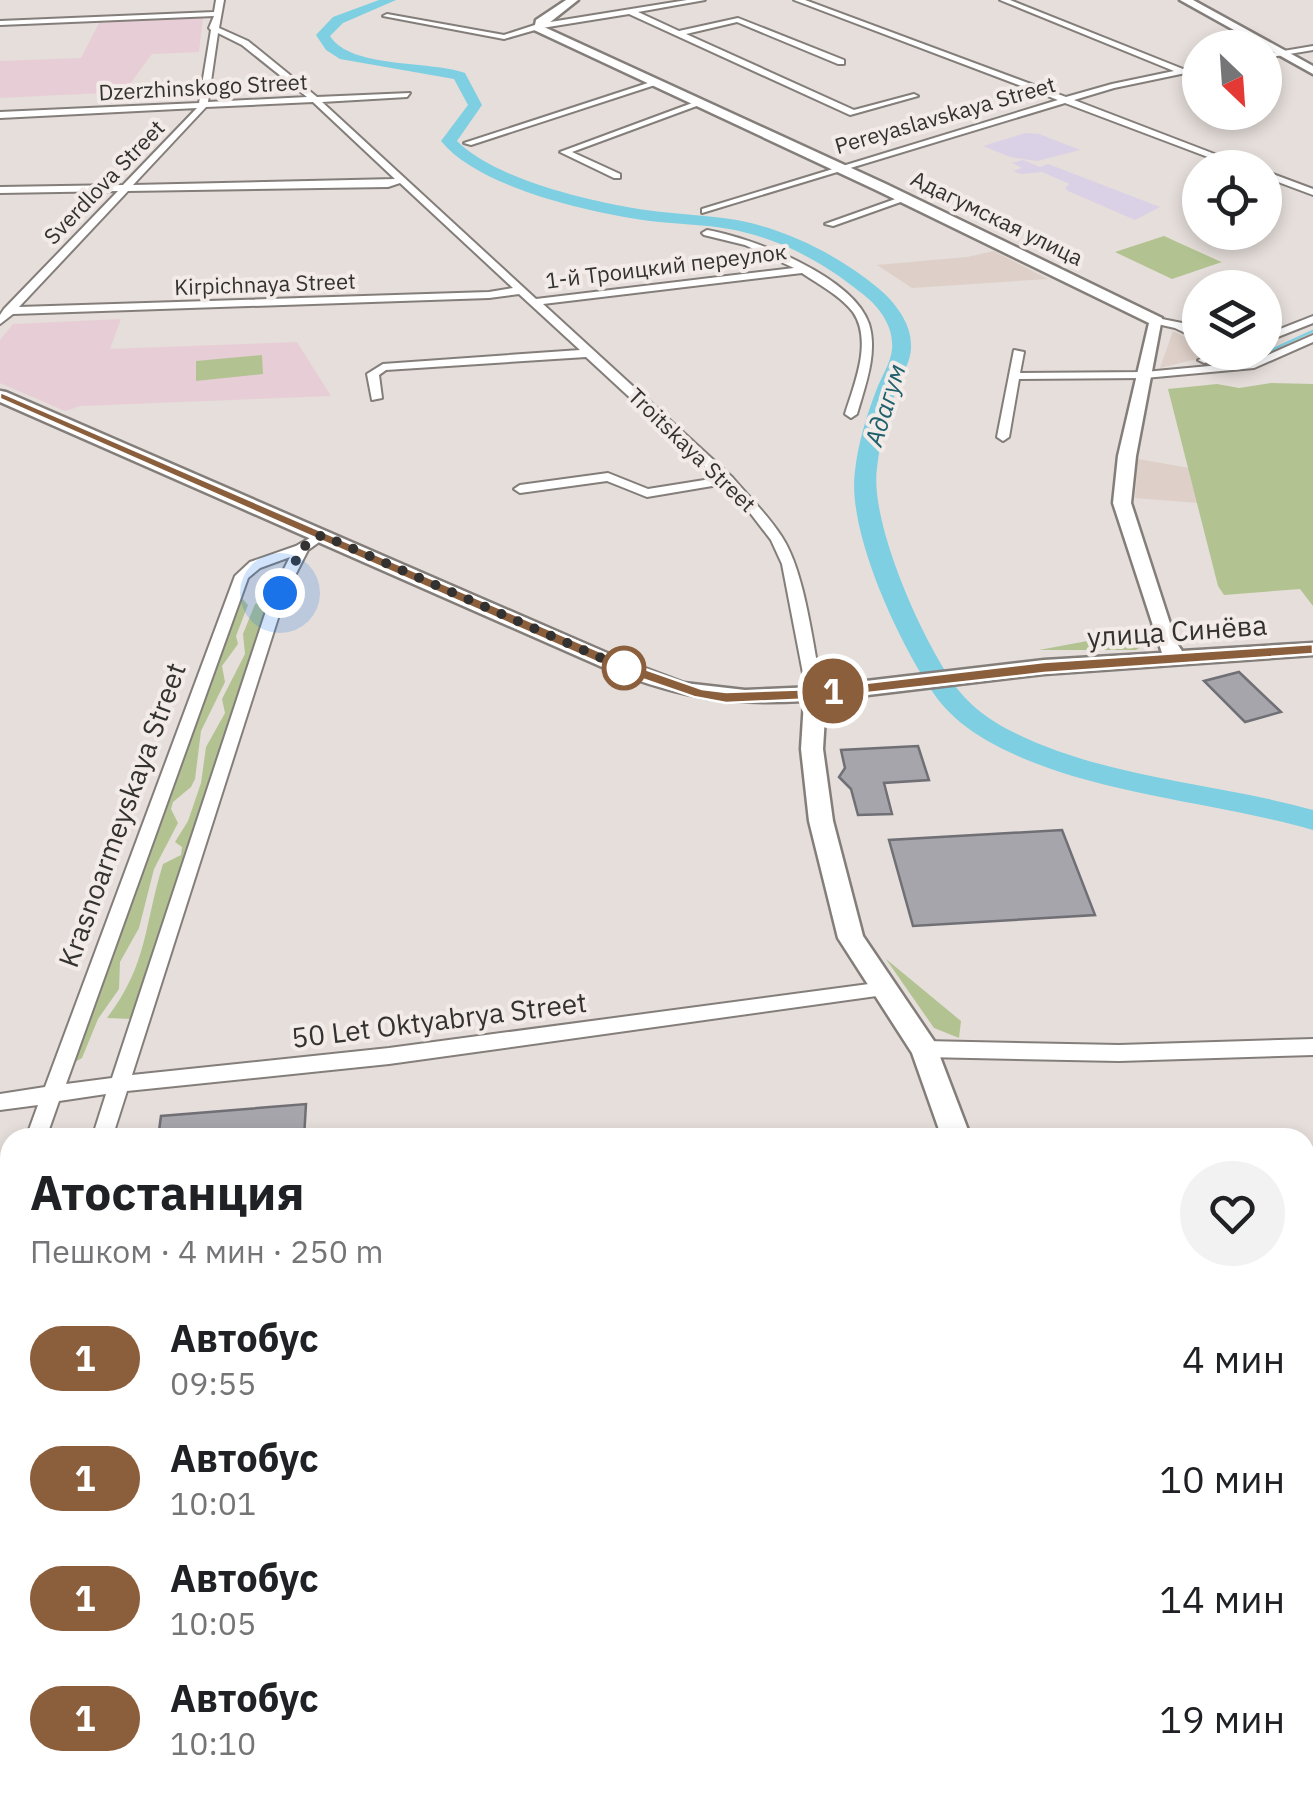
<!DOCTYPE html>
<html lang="ru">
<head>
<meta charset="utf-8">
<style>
  body { margin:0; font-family:"IBM Plex Sans",sans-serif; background:#f2f2f2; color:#202124; height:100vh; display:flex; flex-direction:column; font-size:38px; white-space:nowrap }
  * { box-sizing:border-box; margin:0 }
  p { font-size:32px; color:#757577 }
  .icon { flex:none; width:55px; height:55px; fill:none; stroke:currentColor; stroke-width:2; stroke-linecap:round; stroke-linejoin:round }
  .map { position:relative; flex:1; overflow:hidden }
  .details { position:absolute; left:0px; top:1128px; width:1315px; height:672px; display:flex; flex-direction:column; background:#fff; border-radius:30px 30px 0 0; box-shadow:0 5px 15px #0003 }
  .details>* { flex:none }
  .badge { padding:0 20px; border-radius:32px; font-size:35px; line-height:65px }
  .needle { width:65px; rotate:155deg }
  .fabs { position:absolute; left:1182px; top:30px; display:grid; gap:20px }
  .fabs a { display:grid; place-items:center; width:100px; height:100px; border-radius:50%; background:#fff; box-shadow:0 5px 15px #0003; font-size:50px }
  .you { position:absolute; width:50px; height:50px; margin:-25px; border:8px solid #fff; border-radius:50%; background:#1a73e8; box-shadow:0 0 0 15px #1a73e833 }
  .map>.badge { position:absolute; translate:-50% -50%; box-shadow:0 0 0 5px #fff }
  .round { display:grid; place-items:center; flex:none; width:105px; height:105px; border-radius:52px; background:#f2f2f2 }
  .overview { display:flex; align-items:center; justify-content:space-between; height:170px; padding:0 30px }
  h1 { font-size:48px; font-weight:800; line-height:75px }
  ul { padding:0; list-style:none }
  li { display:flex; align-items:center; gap:30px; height:120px; padding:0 30px }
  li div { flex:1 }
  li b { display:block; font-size:38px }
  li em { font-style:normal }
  li .badge { min-width:110px; font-weight:700; text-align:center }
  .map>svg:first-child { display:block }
  .built { fill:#ded0c9 }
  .industrial { fill:#dbd1e6 }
  .education { fill:#e7ced6 }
  .green { fill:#b2c391 }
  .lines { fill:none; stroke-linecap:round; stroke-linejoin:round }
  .stream { stroke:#7fcfe2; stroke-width:2.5 }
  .river { fill:#7fcfe2; fill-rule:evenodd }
  .building { fill:#a5a5ab; stroke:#6f6f75; stroke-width:2.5 }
  .minor-casing { stroke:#847e7a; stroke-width:4 }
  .secondary-casing { stroke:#847e7a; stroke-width:5 }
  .minor { fill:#fff; fill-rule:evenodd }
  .secondary { fill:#fff; fill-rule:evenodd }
  .line { fill:#8b5e3c; stroke:#fff; stroke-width:2.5 }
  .walk { stroke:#343230; stroke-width:10; stroke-dasharray:0 18 }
  .stop-dot { fill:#fff; stroke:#8b5e3c; stroke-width:5 }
  .labels { text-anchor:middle; stroke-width:8; stroke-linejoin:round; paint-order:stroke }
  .far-street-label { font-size:22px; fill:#343230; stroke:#f2ebe8 }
  .far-water-label { font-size:25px; font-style:italic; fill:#1e5f6c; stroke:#f2ebe8 }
  .street-label { font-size:28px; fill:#343230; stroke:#f2ebe8 }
</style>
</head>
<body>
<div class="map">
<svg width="1313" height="1799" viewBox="0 0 1313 1799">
  <rect width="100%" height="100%" fill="#e5deda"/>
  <path class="built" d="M994,251L1048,279L912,288L877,265L967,257Z
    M1173,331L1200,345V352L1217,354L1160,368Z
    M1138,459L1189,468L1198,503L1135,498Z
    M368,1790H1020L1021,1799H366Z"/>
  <path class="industrial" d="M1025,133L1039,134L1080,150L1037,161L1010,157L983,146Z
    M1023,160L1040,167L1048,164L1160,207L1135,220L1068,191L1065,188L1070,184L1042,172L1021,174L1013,171L1022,168L1012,163Z"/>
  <path class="education" d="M203,17L199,52L152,54L124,92L0,98V61L81,58L100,21Z
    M121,319L110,349L297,342L331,396L81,406L65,411L0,383V340L13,324Z"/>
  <path class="green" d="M1164,236L1219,261L1222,262L1172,279L1115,252Z
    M262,355L263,374L196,381V361Z
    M1271,383L1313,384V606L1300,589L1224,595L1218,586L1168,389L1217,384L1239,388Z
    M241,597L248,605L236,636L238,644L222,666L225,682L201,731L195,779L191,787L173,802L171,809L178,823L154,869L139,928L120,962L119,989L98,1019L82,1058L73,1063Z
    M272,597L132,1019L107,1018C148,964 144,925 163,864L181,855L182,847L175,842L188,821L201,783L206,747L225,713L222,699L245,654L243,634L255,604Z
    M1141,631L1149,634V642L1136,650H1039Z
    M886,959L961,1021L959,1038L934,1028Z"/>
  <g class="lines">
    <path class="stream" d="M1256,357L1313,331"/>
    <path class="river" d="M379,0H396L343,23L330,36C351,69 428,60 465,73L482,105L457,141C496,180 592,202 646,210C681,215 717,215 751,223C797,235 842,258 878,288C895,302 911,323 911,345C912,360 902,374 897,388C887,414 880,441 877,468C869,523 925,648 960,692C972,707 990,720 1007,729C1100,778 1213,782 1313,810V830C1209,800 1080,794 986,740C969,730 952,717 940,702C903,653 846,532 855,471C858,444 866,417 876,391C881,377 891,363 892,349C894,325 878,305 860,292C828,266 788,243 747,233C715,224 682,225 650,221C591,213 479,188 441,141L468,105L454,79L340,59L326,50L316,35L333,17Z"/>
  </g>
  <path class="building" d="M1239,672L1281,712L1245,722L1204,681Z
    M918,746L929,780L884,783L892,814L858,815L851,789L839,777L845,768L841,750Z
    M1062,830L1095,915L913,926L889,840Z
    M306,1104L304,1138H158L161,1116Z"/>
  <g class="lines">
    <defs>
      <path id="minor" d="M216,0H224L219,28L248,41L317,97L410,93L407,97L322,102L536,299L794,268L745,245L704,235L702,233L707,230C753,238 853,276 869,324C878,353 865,386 857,414L851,418L845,414C854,385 873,341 853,312C841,296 818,284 802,273L543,304L732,477C749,497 768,515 782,537C806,574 813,649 823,694L820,697L815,699L807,694L782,564L771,540L741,501L724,484L647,497L607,481L520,493L514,489L520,485L608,473L648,489L717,478L586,357L386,370L379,375L382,398L372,400L367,374L383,364L580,350L519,294L489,298L13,314L0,324V315L4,309L118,191L0,193V187L123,185L197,108L0,118V112L199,103L211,30L209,28L214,16L0,25V21L214,12ZM218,33L242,45L307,97L208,102ZM313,102L395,179L133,185L206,107ZM400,183L513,288L489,292L19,307L128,191L388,187Z
        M687,0H705L638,12L679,31L738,18L844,60V64H838L737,22L686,34L854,110L914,94L918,96L850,115L629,14L542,28L504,39L383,16L387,14L504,35L538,24Z
        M794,0H805L1066,97L1112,84L1174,71L1000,0H1010L1183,69L1200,66V70L1114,88L1074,100L1251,168H1237L1065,103L702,213V209L1058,100Z
        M1313,46V50L1265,58V54Z
        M651,82L658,84L471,145L464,143Z
        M695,102L702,104L572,152L620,174V178H614L560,152Z
        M1265,171L1313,189V195L1265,177Z
        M901,197L909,199L833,226L825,224Z
        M1313,316V323L1265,342V335Z
        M1157,318L1182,323L1200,333V340L1175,328L1153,323V319Z
        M1313,335V342L1254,368L1145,378L1019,379L1009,437L1003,441L997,437L1014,350L1024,352L1020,373L1145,372L1252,362Z
        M1219,352H1239L1204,363L1198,360Z
        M322,531L329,535L308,550L286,593L132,1075L389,1048L884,982L891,984L893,989L891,994L389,1064L127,1091L112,1138H92L106,1094L59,1101L46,1138H26L38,1105L0,1110V1094L45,1087L235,576L250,562L296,546ZM290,557L272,593L112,1078L66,1084L248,578L260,568Z
        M1313,1039V1055L1119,1061L924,1057L917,1054L914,1049L917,1044L924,1041L1119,1045Z
        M10,1199V1237L8,1243L0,1246V1207L3,1201Z
        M10,1394V1438L8,1442L0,1446V1401L2,1397Z
        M1313,1501V1525L1305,1526V1502Z
        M210,1790H238L236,1799H208Z"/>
      <path id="secondary" d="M566,0H578L544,27L886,184L1162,318L1136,456L1131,503L1176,642L1182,651L1313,643V655L1044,674L826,700L823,749L833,821L863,936L934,1041L971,1138H942L912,1053L838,938L809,821L801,749L804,701C723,705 684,698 609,670L0,402V391L6,392L623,660L684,683L745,690L815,687L1044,660L1162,653L1113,503L1118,456L1149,323L876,190L534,30L536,20Z
        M1180,0H1193L1313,66V74Z
        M1041,1790H1081L1082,1799H1042Z"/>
    </defs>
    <use href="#minor" class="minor-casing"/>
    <use href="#secondary" class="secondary-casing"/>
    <use href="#minor" class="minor"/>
    <use href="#secondary" class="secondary"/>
  </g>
  <path class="line" d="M0,392L622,661L702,689L726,692L815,689L1044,662L1313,644V654L1044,673L815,699L726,703L694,697L610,668L0,399Z"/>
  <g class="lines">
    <path class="walk" d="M280,593L302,548L322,535L624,668"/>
  </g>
  <circle class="stop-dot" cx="624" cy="668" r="20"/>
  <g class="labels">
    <g class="far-street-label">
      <text transform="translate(203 87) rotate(-3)" y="8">Dzerzhinskogo Street</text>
      <text transform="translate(945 115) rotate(-16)" y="8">Pereyaslavskaya Street</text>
      <text transform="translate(104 182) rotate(-46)" y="8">Sverdlova Street</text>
      <text transform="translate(997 218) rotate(26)" y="8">Адагумская улица</text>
      <text transform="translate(666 266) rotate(-7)" y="8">1-й Троицкий переулок</text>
      <text transform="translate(265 284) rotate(-2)" y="8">Kirpichnaya Street</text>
      <text transform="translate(692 450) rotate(44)" y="8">Troitskaya Street</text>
    </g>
    <g class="far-water-label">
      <text transform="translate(885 405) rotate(-73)" y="9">Адагум</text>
    </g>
    <g class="street-label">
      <text transform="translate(1177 631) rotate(-4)" y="10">улица Синёва</text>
      <text transform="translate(122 815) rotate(-70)" y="10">Krasnoarmeyskaya Street</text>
      <text transform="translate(439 1020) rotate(-7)" y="10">50 Let Oktyabrya Street</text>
    </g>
  </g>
</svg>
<div class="fabs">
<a><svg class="needle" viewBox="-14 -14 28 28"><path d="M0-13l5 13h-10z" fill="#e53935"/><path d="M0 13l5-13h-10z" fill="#757577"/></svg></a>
<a><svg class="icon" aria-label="locate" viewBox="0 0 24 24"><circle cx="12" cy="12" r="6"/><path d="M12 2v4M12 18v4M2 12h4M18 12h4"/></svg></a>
<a><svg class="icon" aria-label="layers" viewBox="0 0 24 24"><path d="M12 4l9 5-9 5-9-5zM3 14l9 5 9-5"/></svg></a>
</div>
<div class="you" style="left:280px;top:593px"></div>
<b class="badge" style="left:833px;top:691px;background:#8b5e3c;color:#fff">1</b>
<section class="details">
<div class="overview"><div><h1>Атостанция</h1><p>Пешком · 4 мин · 250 m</p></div><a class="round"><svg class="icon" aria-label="heart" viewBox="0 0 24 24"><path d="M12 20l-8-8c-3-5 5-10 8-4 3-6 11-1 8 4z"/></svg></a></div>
<ul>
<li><span class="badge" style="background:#8b5e3c;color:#fff">1</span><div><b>Автобус</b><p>09:55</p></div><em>4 мин</em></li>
<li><span class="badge" style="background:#8b5e3c;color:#fff">1</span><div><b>Автобус</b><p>10:01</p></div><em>10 мин</em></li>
<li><span class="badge" style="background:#8b5e3c;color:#fff">1</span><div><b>Автобус</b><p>10:05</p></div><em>14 мин</em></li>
<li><span class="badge" style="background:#8b5e3c;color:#fff">1</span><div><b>Автобус</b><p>10:10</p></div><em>19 мин</em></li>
</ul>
</section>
</div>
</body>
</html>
